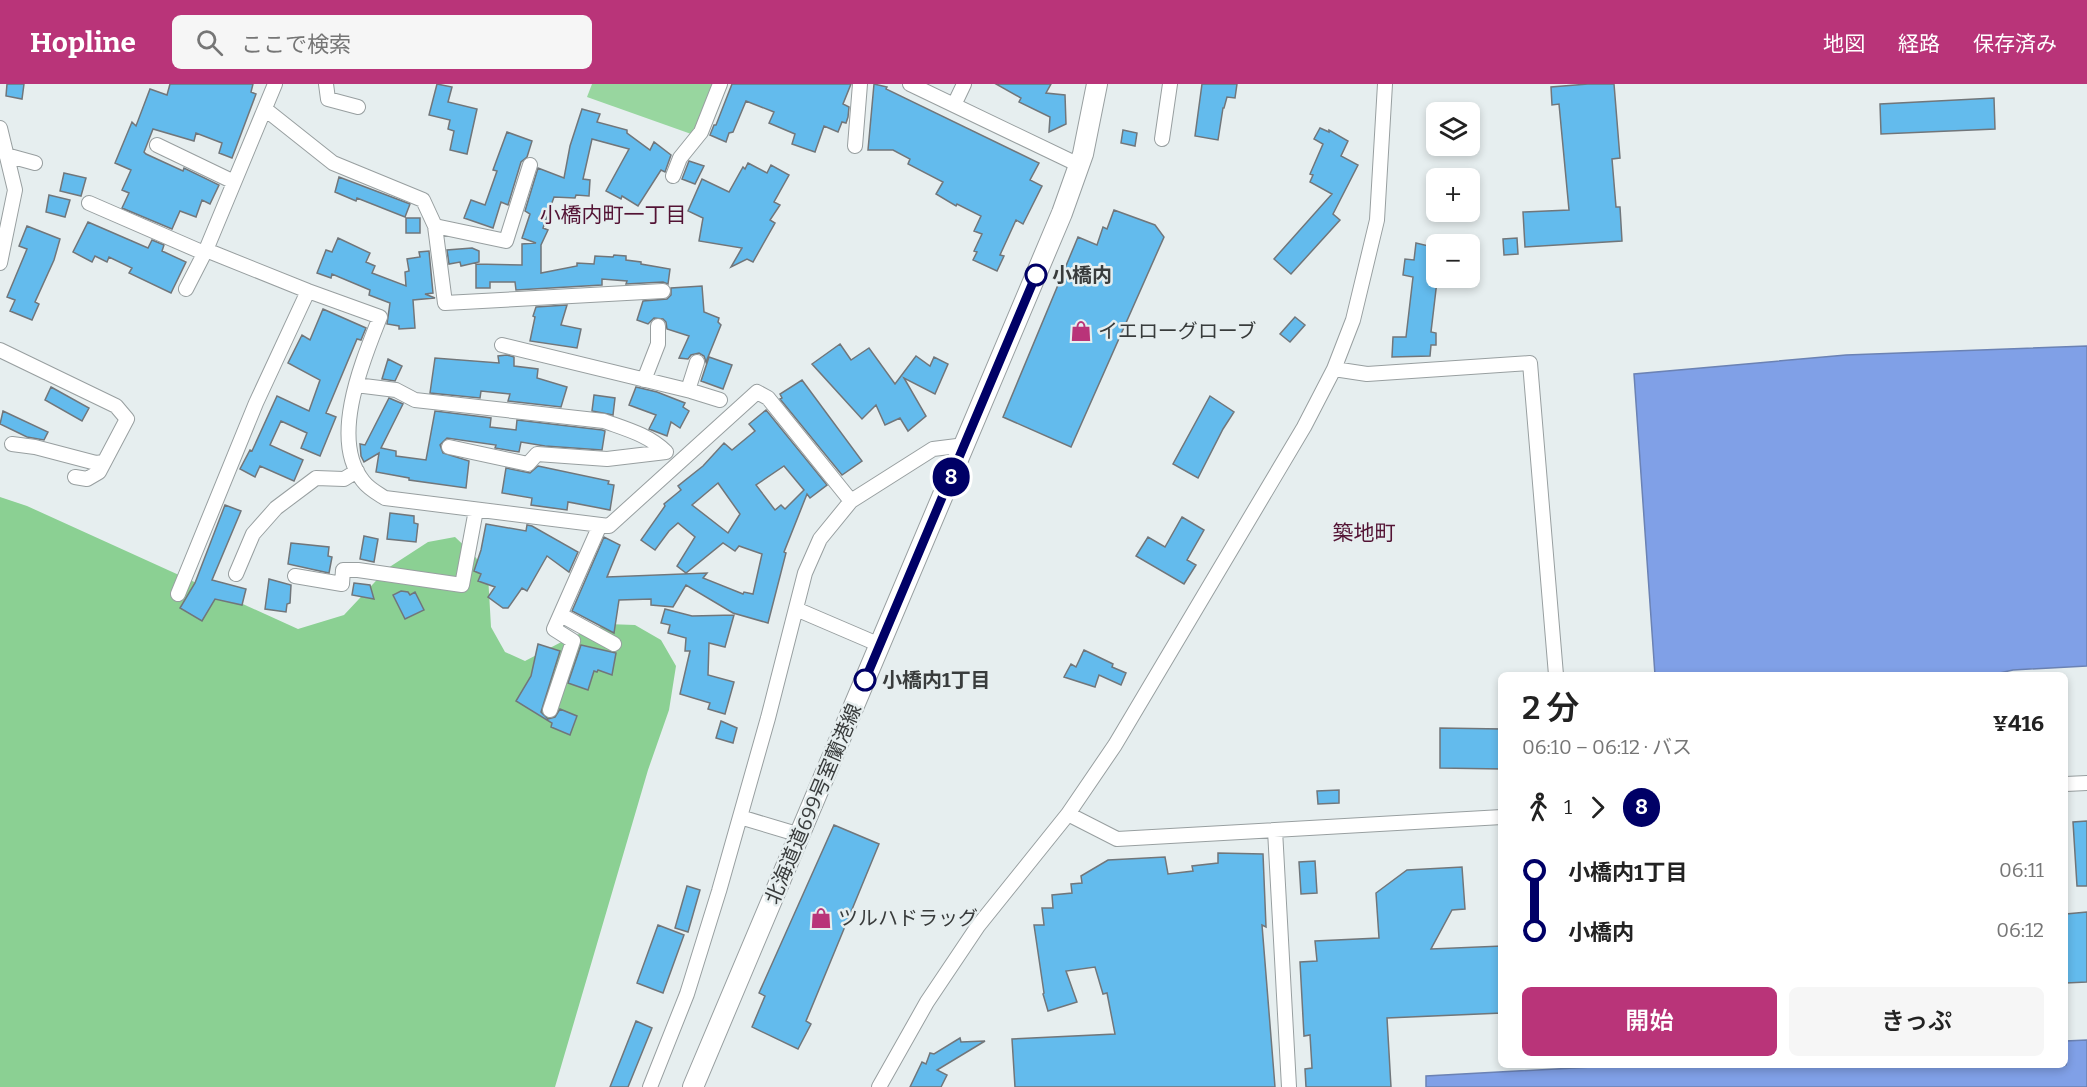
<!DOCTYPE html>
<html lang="ja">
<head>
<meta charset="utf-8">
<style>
  body { margin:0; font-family:Bitter,"Noto Sans JP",serif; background:#f6f6f6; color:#222; height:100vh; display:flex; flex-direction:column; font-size:22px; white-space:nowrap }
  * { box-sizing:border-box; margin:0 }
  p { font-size:20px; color:#767676 }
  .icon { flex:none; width:33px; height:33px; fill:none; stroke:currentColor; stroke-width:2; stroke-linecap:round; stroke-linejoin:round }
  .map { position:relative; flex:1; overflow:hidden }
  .details { position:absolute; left:1498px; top:588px; width:570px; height:396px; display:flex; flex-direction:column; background:#fff; border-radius:9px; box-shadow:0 3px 9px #0003 }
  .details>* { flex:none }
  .badge { padding:0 12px; border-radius:20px; font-size:21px; line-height:39px }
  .fabs { position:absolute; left:1426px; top:18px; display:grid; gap:12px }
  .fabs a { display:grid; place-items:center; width:54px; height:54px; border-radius:9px; background:#fff; box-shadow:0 3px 9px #0003; font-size:30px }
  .map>.badge { position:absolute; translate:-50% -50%; box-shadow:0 0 0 3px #fff }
  .legs { display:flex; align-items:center; gap:9px; height:66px; padding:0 24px; font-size:20px }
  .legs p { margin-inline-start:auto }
  .overview { display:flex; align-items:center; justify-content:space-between; height:102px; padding:0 24px }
  h1 { font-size:33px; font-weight:600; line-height:45px }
  .cta { display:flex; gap:12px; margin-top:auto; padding:12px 24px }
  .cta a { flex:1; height:69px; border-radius:9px; background:#b93479; color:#fff; font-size:24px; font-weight:600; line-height:69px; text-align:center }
  .cta a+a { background:#f6f6f6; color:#222 }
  ul { padding:0 24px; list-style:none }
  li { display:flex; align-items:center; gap:21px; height:60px; font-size:22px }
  li i { display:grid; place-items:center; width:9px; height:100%; margin:0 8px; background:currentColor }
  li i::after { content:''; width:15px; height:15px; margin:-8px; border:4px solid; border-radius:50%; background:#fff }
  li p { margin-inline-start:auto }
  li:first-child i { background:linear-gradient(#0000 50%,currentColor 0) }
  li:last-child i { background:linear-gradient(currentColor 50%,#0000 0) }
  header { display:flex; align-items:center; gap:36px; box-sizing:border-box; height:84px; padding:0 30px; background:#b93479; color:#fff }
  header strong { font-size:28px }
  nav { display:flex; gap:33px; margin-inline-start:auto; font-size:21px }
  .search { width:420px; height:54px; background:#f6f6f6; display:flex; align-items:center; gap:15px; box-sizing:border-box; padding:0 21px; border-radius:9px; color:#767676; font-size:22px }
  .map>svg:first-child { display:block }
  .green { fill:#98d69f }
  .forest { fill:#8bd093 }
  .water { fill:#80a0e7; stroke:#6b82b4; stroke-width:1.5 }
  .building { fill:#63bbed; stroke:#71767a; stroke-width:1.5; fill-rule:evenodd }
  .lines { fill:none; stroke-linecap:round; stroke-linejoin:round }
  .minor-casing { stroke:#989fa0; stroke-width:16 }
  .secondary-casing { stroke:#989fa0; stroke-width:22 }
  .minor { stroke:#fff; stroke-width:14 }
  .secondary { stroke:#fff; stroke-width:20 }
  .line-1-casing { stroke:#fff; stroke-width:14 }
  .line-1 { stroke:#006; stroke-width:9 }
  .stop-1-dot { fill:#fff; stroke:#006; stroke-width:3 }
  .labels { text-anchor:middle; stroke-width:5; stroke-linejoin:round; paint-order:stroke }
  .stop-label { font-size:20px; font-weight:bold; fill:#393c3c; stroke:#e6eeef; text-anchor:start }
  .poi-label { font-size:20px; fill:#393c3c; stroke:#e6eeef; text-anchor:start }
  .street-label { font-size:20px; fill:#393c3c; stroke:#e6eeef }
  .neighbourhood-label { font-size:21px; fill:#531334; stroke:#e6eeef }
</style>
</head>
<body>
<header>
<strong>Hopline</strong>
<div class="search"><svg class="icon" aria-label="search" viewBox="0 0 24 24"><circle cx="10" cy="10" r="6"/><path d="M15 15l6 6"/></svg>ここで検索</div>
<nav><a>地図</a><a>経路</a><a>保存済み</a></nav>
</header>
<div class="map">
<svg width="2087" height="1003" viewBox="0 0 2087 1003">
  <rect width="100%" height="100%" fill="#e6eeef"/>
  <path class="green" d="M592,0H714L694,51L587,13Z"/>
  <path class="forest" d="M0,413L27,422L298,545L344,531L388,484L428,458L455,453L474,471L488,491L491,543L505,568L525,577L571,553L607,540L635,541L661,556L676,582L669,626L648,686L555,1003H0Z"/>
  <path class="water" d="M2087,262V582L2013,586L1995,590L1973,591H1655L1634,290L1846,271Z
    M2087,956V1003H1426V992L1629,981H2066V957Z"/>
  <path class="building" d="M7,0H24L22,15L6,12Z
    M170,0H253L251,8L256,10L232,74L219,69L222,59L196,49L194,57L153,45L144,68L146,70L183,87L184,84L219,101L210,120L202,116L196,133L180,127L172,145L122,124L129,109L122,106L131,86L115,79L132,38L136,42L150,5L167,11Z
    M437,0L452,3L448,18L477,25L467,70L450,66L454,47L448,45L450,36L429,31Z
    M732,0H851L843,20L849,23L848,33L846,39L842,38L838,48L824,42L815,68L792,60L795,50L769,39L774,28L746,17L733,48L729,49L726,58L710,51L714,41H716Z
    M874,0L887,3L886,5L1039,79L1030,96L1042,102L1023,140L1016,136L1000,171L1004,172L997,187L973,176L977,168L974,167L982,150L974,147L981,132L957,120L956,122L936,110L943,98L908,80L910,75L893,66H868Z
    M996,0H1051L1046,9L1065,11L1066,40L1049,48L1050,33L1019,18L1021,14Z
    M1202,0H1237L1235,14L1227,13L1224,24H1223L1218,56L1195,52Z
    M1588,0H1614L1620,74L1612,75L1616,123H1620L1622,157L1525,163L1523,128L1569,126L1559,20L1552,21L1551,3Z
    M1994,14L1995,45L1881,50L1880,20Z
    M582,25L600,30L597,38L627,46V49L650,66L654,58L671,71L665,88L661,86L638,122L622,112L621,115L606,107L629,65L592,55L583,95L590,96L589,112L576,111L575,114L554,113L543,144L548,146L541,161V189L577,182V179L594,180L595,172L613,173L614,171L626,172V176L641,178V180L670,185L668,200L663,198L626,200L627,197L602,195V201L516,206L515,198H490V204H476V180L522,181V160L536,159L522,154L530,130L525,127L538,84L564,94L570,62Z
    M1320,44L1329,48V46L1348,57L1341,72L1358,81L1333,130L1340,136L1291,190L1274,175L1332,110L1310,98L1313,91L1310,90L1323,60L1314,55Z
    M1123,46L1137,49L1135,62L1121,59Z
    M507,48L532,57L527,73L521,78L508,121L501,118L493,144L464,134L471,116L485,121L497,87L493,86Z
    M689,77L704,82L695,100L682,95Z
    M748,79L767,89L771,81L789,91L774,118L780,121L770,136L775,139L753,178L747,175L731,183L742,164L699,157L703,134L688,127L702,95L729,108L743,83L745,85Z
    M64,89L86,94L81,112L60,107Z
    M339,93L410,120L405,133L357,114L356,117L335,108Z
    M49,111L70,116L65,133L46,128Z
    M1114,126L1155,141L1164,153L1071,363L1003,333L1078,153L1097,161L1103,143L1107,145Z
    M406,134H420V149H406Z
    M88,138L148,164L152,156L164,161L162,167L186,178L171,209L129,189L132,184L109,173L107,178L95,172L92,178L73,168Z
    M27,142L60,155L54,176L35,218L39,220L32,236L10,227L15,216L7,213L27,165L19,162Z
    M338,154L370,169L366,178L375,182L372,189L406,202L405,188L409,187L407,175L420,173L419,168L429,167L433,209L425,210L435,214L413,216L415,244L399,245V242L387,240L390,219L369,211L370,206L332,190L331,194L317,189L326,166L332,168Z
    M1517,154L1518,170L1504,171L1503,155Z
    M1416,159L1437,164V197L1431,248L1436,249V261H1431L1430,272L1392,273L1393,253H1406L1413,193L1403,191L1405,175L1414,176Z
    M472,164L479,167V178L461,182L460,178L449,180L447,166Z
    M702,202L704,228L719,234L718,238L721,241L706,278L704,272L699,269L691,271L688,275L679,274L689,252L667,245L666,238L663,235L654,234L648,240L637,236L643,217L667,215L671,211V204Z
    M567,221L561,241L581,245L577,264L530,257L535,233L533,232L536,223Z
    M323,225L366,244L361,256L357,255L326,329L336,333L320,372L301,364L307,349L281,337L270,361L303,376L294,397L260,382L255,393L240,385L250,366L252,367L277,312L309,327L320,296L288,279L302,251L310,256Z
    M1295,233L1305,241L1290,258L1280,250Z
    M840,260L851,276L869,264L895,300L916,272L930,282L934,273L948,280L935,310L904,294L926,332L908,347L900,334L885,341L876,321L862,335L812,280Z
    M507,271L514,273V282L538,285L537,294L567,303L561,323L508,317L510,310L481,307L480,314L430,309L435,274L499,279L498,272Z
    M709,273L732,281L723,305L701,297Z
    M388,275L402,282L395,297L382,295Z
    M802,296L862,377L842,391L780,315L782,314L780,310Z
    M51,303L89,324L82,337L45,316Z
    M636,303L657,308L685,319L683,323L689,327L680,344L671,338L667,352L649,345L656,331L629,321Z
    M594,311L615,314L613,331L592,327Z
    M1210,312L1234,328L1223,345L1198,394L1173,380Z
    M389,314L403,320L381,364L396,367V372L426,376L435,327L484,333L491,334L490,343L516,346L517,336L602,346L605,347L602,366L545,362L521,358L519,368L495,364L496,361L447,354L440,361L443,369L469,377L466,404L409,396V394L376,388L379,369L364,378L361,372L360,360L365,361Z
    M766,326L827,401L810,414L807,410L784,468L786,469L768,539L733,529L686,501L673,523L651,521V515L619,516L614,549L572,527L604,453L620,461L607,493L707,489L703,494L743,510L744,508L753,510L762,470L739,462L735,467L723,459L686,489L677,482L695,453L678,439L669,447L655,466L641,456L665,422L664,420L681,406L678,402L703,382L724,359L732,366L755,347L749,340ZM784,382L804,406L785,425L781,421L775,426L756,401ZM718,399L740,430L728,449L692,421Z
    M3,327L48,348L44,356L27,353L0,340Z
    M538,382L609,397L608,400L614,401L610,426L568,418L567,426L531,421L532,414L502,409L506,384L530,389Z
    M225,421L241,427L212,496L246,505L242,521L215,515L202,537L180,524L195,499Z
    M390,429L414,432V439L418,440L416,458L387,455Z
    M1182,433L1204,446L1187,476L1196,481L1184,500L1136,472L1148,453L1165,463Z
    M486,440L526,447L527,441L532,442L578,468L569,488L547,472L527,507L522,504L508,524H503L488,513L495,503L478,497L481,490L474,487L481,466Z
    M364,452L378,455L374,478L360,475Z
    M291,459L329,463L328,472L332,473L329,489L288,480Z
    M269,495L291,501L290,519L287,520L286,528L265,525Z
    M354,499L370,501L374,515L352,511Z
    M401,507L408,508L410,511L415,508L424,526L405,535L393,511Z
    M665,525L692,532L734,531L725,563L709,559L708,591L734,598L725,630L708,625L710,619L680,610L690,567H685L686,554L668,549L670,541L661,539Z
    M538,560L560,567L541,628L548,635L555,633L560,625L577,632L570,651L551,643L552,639L516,617L531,592Z
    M581,561L616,569L612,591L598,586L597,588L594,587L588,606L568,599Z
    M1084,566L1113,580L1112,583L1126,589L1121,601L1099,591L1095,603L1064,593L1071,580L1076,583Z
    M721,637L737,644L733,659L716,654Z
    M1440,644L1502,645V685L1440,684Z
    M1339,706V719L1318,720L1317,707Z
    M2087,737V802H2077L2073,738Z
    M834,741L879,760L806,937L811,940L798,965L752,943L765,912L759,909Z
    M1218,769L1263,770L1266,843L1262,841L1275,1003H1015L1012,955L1115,950L1107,909L1103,910L1095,883L1066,887L1077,918L1048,927L1043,910L1044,909L1034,841H1044L1042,824H1053L1052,811L1072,809L1071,800L1082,799L1081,792L1108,776L1165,773L1168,790L1193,787L1192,782L1218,779Z
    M1315,777L1317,809L1301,810L1299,778Z
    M1462,783L1465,825L1452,826L1431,865L1502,862V929L1387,934L1391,1003H1306L1305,985L1312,984L1310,951L1304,952L1300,878L1317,877L1315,857L1379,854L1376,809L1407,786Z
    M687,802L700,806L688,848L675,844Z
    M2087,828V898L2066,899V830Z
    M658,841L684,851L663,909L637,899Z
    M636,937L652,944L628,1003H610Z
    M960,954L961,958L985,957L937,986L947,991L941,1003H910L922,978L926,980L930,969L934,970Z"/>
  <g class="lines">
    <defs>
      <path id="minor" d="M275,0L206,166L308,207L380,233C363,276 329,355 363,397C369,405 377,409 385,414L609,442L757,308L768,314L851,417
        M326,0L328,15L358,23
        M910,0L1079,81
        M954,21L964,0
        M265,25L333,79L423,116L435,142L445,219L663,207
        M0,44L15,106L0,179
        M1162,55L1170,0
        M157,61L234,98
        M855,62L860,0
        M6,71L35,79
        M673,92L680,74L701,48L720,0
        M89,119L204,169
        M435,142L506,157L530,81
        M186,205L206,166
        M502,261L691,307L720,316
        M0,266L116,322L127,335L99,388L87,395L75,393
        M1334,285L1367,290L1530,279L1556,591
        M644,296L658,260V242
        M356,301L396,306L415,316L604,337C626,345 649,351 666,368
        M688,306L697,278
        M12,360L35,363L96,379L104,378
        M449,363L528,380L537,370L607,375L666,368
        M236,490L253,450L276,424L316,394L344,395L357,387
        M295,492L342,500L343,486H358L462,501L476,426
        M178,510L256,319L308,207
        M796,525L880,561
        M561,531L614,560
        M550,626L573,557L554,545L600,441
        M2066,700L2087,699
        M1068,730L1117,755L1502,733
        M740,733L800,751
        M1275,746L1289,1003
        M650,1003L687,910L719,807L768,634L805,489L820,455L851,417L933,365L965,361
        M879,1003L927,918L978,842L1068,730L1115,661L1304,343L1334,285L1353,236L1377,136L1385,0"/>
      <path id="secondary" d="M693,1003L1062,129L1083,70L1097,0"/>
    </defs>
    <use href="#minor" class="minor-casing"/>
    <use href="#secondary" class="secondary-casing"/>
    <use href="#minor" class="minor"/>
    <use href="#secondary" class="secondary"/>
  </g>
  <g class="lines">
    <defs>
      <path id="line-1" d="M865,596L1036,191"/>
    </defs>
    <use href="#line-1" class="line-1-casing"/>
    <use href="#line-1" class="line-1"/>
  </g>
  <defs>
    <symbol id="shop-bare" viewBox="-9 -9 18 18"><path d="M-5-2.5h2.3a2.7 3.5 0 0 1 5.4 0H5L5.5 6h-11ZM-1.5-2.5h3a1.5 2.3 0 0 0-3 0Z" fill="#b93479" stroke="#e6eeef" stroke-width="2.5" paint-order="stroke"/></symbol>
  </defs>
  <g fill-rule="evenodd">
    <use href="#shop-bare" x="1066" y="232" width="30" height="30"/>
    <use href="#shop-bare" x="806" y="819" width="30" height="30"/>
  </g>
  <g class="stop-1-dot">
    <circle cx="1036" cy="191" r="10"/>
    <circle cx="865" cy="596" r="10"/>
  </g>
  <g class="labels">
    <g class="stop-label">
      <text x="1052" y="198">小橋内</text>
      <text x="882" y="603">小橋内1丁目</text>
    </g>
    <g class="poi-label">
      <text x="1098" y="254">イエローグローブ</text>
      <text x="838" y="841">ツルハドラッグ</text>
    </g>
    <g class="street-label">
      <text transform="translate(813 720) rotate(-67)" y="7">北海道道699号室蘭港線</text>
    </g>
    <g class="neighbourhood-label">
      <text x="613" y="138">小橋内町一丁目</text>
      <text x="1364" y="456">築地町</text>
    </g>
  </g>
</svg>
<div class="fabs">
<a><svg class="icon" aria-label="layers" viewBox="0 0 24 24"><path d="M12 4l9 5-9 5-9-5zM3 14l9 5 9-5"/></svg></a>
<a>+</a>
<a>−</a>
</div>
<b class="badge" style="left:951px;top:393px;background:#006;color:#fff">8</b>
<section class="details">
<div class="overview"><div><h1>2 分</h1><p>06:10 – 06:12 · バス</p></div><b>¥416</b></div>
<div class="legs"><svg class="icon" aria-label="walk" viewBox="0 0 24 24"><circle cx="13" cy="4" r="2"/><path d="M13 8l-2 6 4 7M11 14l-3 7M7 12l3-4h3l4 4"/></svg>1<svg class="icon" aria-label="forward" viewBox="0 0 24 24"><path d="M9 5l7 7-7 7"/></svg><b class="badge" style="background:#006;color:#fff">8</b></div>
<ul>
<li><i style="color:#006"></i><b>小橋内1丁目</b><p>06:11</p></li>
<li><i style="color:#006"></i><b>小橋内</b><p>06:12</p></li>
</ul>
<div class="cta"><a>開始</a><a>きっぷ</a></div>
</section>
</div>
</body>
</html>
